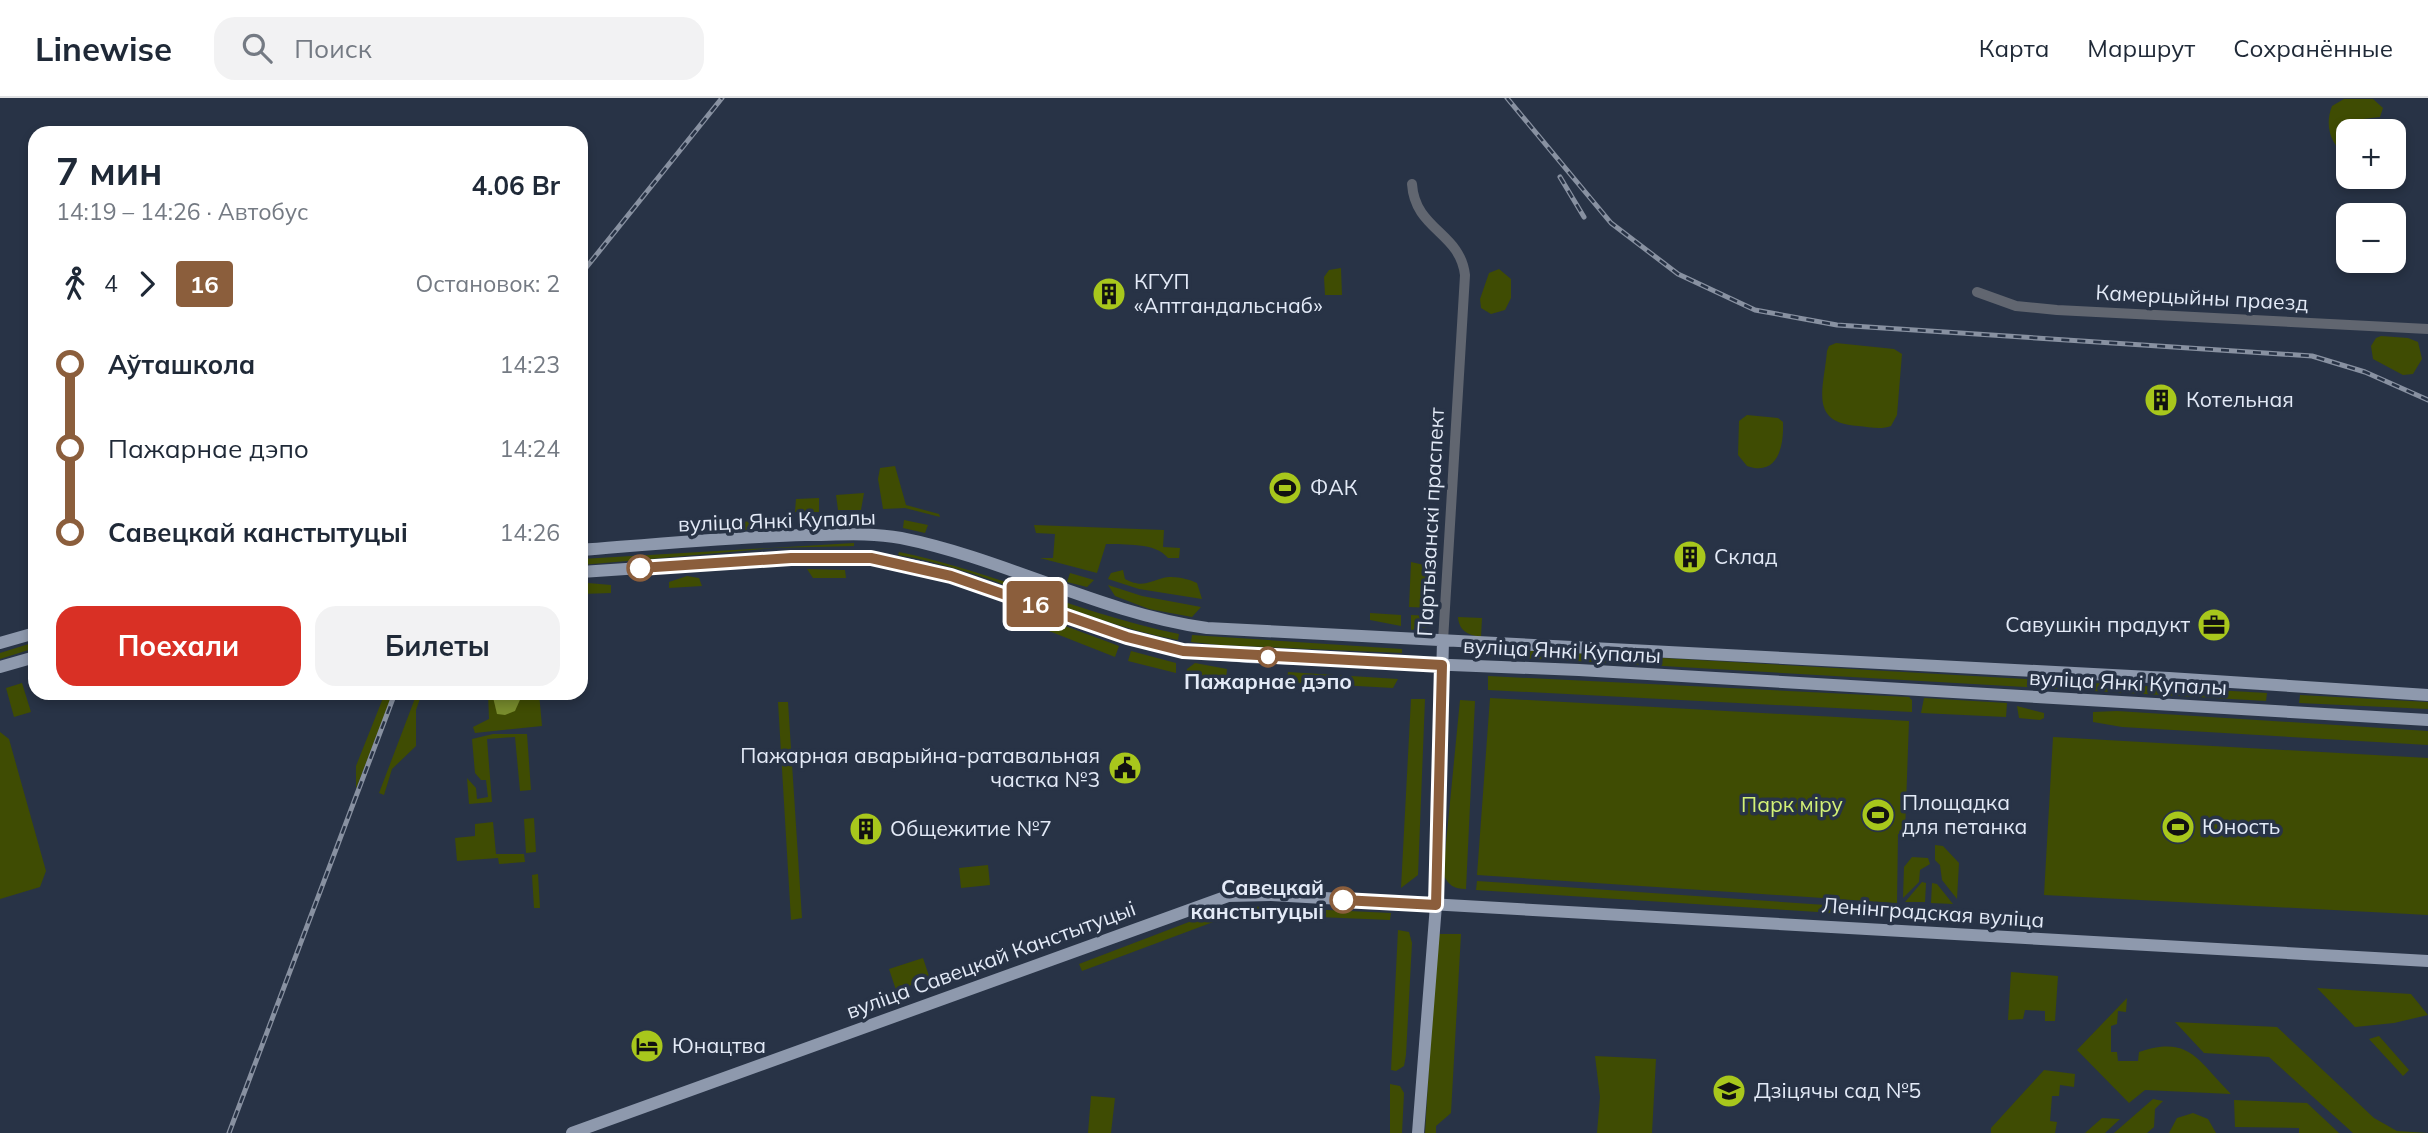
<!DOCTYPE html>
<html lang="ru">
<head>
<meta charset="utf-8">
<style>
  body { margin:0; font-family:Mulish,sans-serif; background:#f2f2f3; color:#1f2937; height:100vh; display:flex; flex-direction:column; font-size:26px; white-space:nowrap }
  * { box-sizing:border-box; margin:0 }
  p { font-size:23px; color:#747a83 }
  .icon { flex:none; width:38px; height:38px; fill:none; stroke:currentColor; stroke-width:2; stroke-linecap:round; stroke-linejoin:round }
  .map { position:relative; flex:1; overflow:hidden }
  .panel { position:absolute; left:28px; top:28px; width:560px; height:574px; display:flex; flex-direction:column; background:#fff; border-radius:21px; box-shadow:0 4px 10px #0003 }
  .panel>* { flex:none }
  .badge { padding:0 14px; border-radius:5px; font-size:24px; line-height:46px }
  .controls { position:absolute; left:2336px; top:21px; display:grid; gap:14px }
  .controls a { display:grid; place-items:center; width:70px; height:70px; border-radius:14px; background:#fff; box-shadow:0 4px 10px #0003; font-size:35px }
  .map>.badge { position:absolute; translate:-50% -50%; box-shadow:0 0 0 4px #fff }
  .legs { display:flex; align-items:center; gap:10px; height:77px; padding:0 28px; font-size:23px }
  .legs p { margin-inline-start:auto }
  .summary { display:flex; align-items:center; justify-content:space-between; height:119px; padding:0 28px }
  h1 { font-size:38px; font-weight:700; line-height:52px }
  .action { display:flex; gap:14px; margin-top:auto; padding:14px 28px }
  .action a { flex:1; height:80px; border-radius:21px; background:#d93025; color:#fff; font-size:28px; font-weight:700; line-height:80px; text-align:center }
  .action a+a { background:#f2f2f3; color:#1f2937 }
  ul { padding:0 28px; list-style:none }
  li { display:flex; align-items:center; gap:24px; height:84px; font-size:26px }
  li i { display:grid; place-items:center; width:10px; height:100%; margin:0 9px; background:currentColor }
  li i::after { content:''; width:18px; height:18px; margin:-9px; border:5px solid; border-radius:50%; background:#fff }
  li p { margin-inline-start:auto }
  li:first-child i { background:linear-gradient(#0000 50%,currentColor 0) }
  li:last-child i { background:linear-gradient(currentColor 50%,#0000 0) }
  header { display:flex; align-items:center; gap:42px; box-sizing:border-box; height:98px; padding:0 35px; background:#fff; border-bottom:2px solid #e0e1e3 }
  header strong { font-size:33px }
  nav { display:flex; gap:38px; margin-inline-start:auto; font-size:24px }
  .search { width:490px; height:63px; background:#f2f2f3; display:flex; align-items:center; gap:18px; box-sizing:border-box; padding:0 24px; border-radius:21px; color:#747a83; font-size:26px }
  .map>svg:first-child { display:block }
  .green { fill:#3f4c03 }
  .water { fill:#788c2d }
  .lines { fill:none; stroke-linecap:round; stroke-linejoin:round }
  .minor { stroke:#616670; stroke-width:10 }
  .major { stroke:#8e99ad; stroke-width:12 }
  .rail-casing { stroke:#8891a1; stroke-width:5 }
  .rail { stroke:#283346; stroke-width:2.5; stroke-dasharray:8; stroke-linecap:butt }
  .line-1-casing { stroke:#fff; stroke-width:16 }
  .line-1 { stroke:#8b5e3c; stroke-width:10 }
  .stop-1-dot { fill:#fff; stroke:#8b5e3c; stroke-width:3.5 }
  .labels { text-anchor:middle; stroke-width:7; stroke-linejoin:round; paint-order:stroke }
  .poi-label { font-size:21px; fill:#e3eaf7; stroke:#283346; text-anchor:start }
  .street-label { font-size:21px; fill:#e3eaf7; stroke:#283346 }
  .stop-label { font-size:21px; font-weight:bold; fill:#e3eaf7; stroke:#283346 }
  .park-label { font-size:21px; fill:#d3f176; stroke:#283346 }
</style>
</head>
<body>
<header>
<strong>Linewise</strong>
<div class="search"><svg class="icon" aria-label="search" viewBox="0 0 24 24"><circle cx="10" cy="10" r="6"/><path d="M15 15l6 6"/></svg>Поиск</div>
<nav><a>Карта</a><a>Маршрут</a><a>Сохранённые</a></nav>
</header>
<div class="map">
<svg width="2428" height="1035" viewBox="0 0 2428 1035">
  <rect width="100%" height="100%" fill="#283346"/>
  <path class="green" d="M2344,1H2373L2383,10L2380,19L2363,21L2358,33H2348V59C2331,48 2324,28 2332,8Z
    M1341,170L1342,197H1325L1324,179L1329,172Z
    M1499,171L1511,181V200L1505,212L1491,216L1481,210L1480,201L1489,175Z
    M2381,238L2408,240L2418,244L2422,261L2413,276L2403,277L2373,261L2371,248L2376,240Z
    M1836,245L1894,251L1902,256L1897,317L1891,328C1881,332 1869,329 1858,328C1808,325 1824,290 1827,253L1829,248Z
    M1747,317L1778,320L1783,324C1784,348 1778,379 1747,368L1738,357L1739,323Z
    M895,368L906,407L939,416L940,419L905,410L883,411L878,381L880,370Z
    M864,395L861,412H838L836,397Z
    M819,400V414H795L796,401Z
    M766,422C755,438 718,432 701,430L700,427Z
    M904,422L928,427L925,435L903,430Z
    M1034,427L1164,432L1163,449L1180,450L1179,460H1168C1155,444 1125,447 1106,446L1097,475L1040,460H1053L1055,436L1036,435Z
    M854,445V448L774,450L581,467V461Z
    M899,454C995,474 1084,517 1179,536L1178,542C1082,525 995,473 898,457Z
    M1411,464L1433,469L1432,510L1409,509Z
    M807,471L845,472L846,480H813Z
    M1123,472L1125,481C1142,490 1148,484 1163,480C1173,477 1189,481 1197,485L1202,501L1139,491L1108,481L1111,475Z
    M1070,475L1094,482L1087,489L1067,484Z
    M687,478L699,480L702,488L669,490V484Z
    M588,485L611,487V495L581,496V489Z
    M1108,487L1142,498L1201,509L1192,519L1149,511L1115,498Z
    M1014,509L1119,548L1115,559L1011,518Z
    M1370,515L1401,517V528L1370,522Z
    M1411,517L1432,518L1427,529L1411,532Z
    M1458,519L1482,520L1481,539C1468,537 1459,533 1458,519Z
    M1192,537L1402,551V555L1220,547L1191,544Z
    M35,544V550L0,561V555Z
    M1489,550L2267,595L2266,603L1489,558Z
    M1131,553L1176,565V575L1128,563Z
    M1195,565L1227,571L1226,581L1185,579L1187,571Z
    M1288,574L1398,581L1393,590L1287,584Z
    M1488,578L1909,599L1912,602V614L1488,592Z
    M22,585L31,614L14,619L6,590Z
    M385,595H393L356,691V668Z
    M417,595H422L416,612V648L392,671L384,697L379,695Z
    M488,595H492L493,601L521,602L523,595H539L542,628L475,635L473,629L489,621Z
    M2300,597L2428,604V611L2299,605Z
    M1490,600L1909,623L1905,734L1898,736L1897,805L1477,777Z
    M1924,600L2007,605L2006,619L1921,615Z
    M1411,601H1425L1418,777L1401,790Z
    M1460,602L1475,603L1466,791C1454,791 1448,787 1443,776Z
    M778,604H788L802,820L791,822Z
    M2017,608L2044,615V620L2040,622L2019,620Z
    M2117,613L2428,633V647L2122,629L2093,624V614Z
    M0,634L9,641L46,773L40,789L0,801Z
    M493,636H527L531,692L520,693L515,639L487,641L492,704L469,706L467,680L476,690L477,701L488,699L486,682H481L475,675L472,641Z
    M2053,639L2428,660V817L2044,797Z
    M534,720L536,754L526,755L524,721Z
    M493,724L496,756H524L525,764L499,766L498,760L457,763L455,740L475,738V726Z
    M1935,747L1943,748L1959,765L1957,801L1942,782L1940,767L1935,762Z
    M1912,759L1928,760L1930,766L1920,772L1919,784L1903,800L1904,769Z
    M988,767L990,787L961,790L959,770Z
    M538,776L540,810H534L532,777Z
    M1477,783L1855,809L1850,816L1476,792Z
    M1922,784L1926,785L1925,804H1905Z
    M1932,785L1937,786L1953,806L1931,805Z
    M1245,808L1391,815L1390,822L1245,816L1229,819L1228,811Z
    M1223,811L1224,820L1082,873L1079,866Z
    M1398,832L1409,834L1412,845L1406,957L1404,968L1396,973L1391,972Z
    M1437,836H1461L1451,1015L1436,1028V1035H1425Z
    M923,860L930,881L896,892L889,871Z
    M2011,874L2058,878L2055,923H2045V913L2025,912L2023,921L2008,922Z
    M2317,890L2411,896L2428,917L2394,925L2355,929Z
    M2127,900L2126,914L2118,913L2117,926L2111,928V954H2117L2118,963H2138L2139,954C2190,937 2197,962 2231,996L2145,992L2129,1005L2077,952Z
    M2175,924L2277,929L2374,1020L2397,1033L2428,1035H2353L2269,959L2204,955Z
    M2379,938L2409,972L2403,978L2369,941Z
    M1595,958L1656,961L1652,1035H1597L1600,999Z
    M2044,972L2075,976L2074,989L2060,987L2059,998H2052L2050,1023L2057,1024L2055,1035H2074H1991V1030Z
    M1390,986L1400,988L1404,995L1402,1035H1390Z
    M1091,998L1115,1000L1111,1035H1088Z
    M2153,1001L2163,1003L2155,1011L2154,1029L2147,1035H2114Z
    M2234,1002L2307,1005L2339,1035H2299V1030L2235,1029Z
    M2193,1015L2208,1021L2216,1035H2169L2177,1020Z
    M2102,1020L2120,1021L2105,1035H2085Z"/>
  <path class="water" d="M492,595H523L515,613L505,617L497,616Z"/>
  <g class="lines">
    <path class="minor" d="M1412,86C1415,132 1460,134 1465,177L1443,543
      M1977,194L2016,208L2057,212L2428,231"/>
    <path class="major" d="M581,452C656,446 730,439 805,437C836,437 869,434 901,440C1006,461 1100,515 1207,530L2169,580L2428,597
      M581,474L791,460H871L925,470L977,486L1127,539L1183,553L1248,559L1579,572L2428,622
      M0,545L35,535
      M0,569L35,559
      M572,1035L1228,798L1271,797L2428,863
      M1418,1035L1436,807L1443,543"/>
    <defs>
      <path id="rail" d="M1507,0L1611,125L1678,176L1755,212L1837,227L2312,258L2365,274L2428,302
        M1560,79L1584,119
        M581,176L722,0
        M229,1035L395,595"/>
    </defs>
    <use href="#rail" class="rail-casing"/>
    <use href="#rail" class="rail"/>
  </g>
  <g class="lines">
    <defs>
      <path id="line-1" d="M640,470L791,460H871L951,478L1127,539L1183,553L1442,567L1436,807L1343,802"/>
    </defs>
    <use href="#line-1" class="line-1-casing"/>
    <use href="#line-1" class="line-1"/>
  </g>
  <defs>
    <symbol id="building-disc" viewBox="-11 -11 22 22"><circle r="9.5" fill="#a8c71c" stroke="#283346"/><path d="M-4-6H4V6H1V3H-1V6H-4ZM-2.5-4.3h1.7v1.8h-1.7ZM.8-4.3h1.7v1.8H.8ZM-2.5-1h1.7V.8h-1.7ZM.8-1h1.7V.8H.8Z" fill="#111"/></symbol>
    <symbol id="stadium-disc" viewBox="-11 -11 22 22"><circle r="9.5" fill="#a8c71c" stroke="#283346"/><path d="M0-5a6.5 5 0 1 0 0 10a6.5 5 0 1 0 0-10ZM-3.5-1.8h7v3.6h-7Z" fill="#111"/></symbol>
    <symbol id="office-disc" viewBox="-11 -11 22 22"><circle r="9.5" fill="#a8c71c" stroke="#283346"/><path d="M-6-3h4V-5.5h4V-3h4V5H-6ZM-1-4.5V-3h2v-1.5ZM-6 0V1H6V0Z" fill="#111"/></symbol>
    <symbol id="civic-disc" viewBox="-11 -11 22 22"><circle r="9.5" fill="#a8c71c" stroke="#283346"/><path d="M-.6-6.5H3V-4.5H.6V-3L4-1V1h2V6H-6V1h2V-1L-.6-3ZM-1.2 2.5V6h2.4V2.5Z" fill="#111"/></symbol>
    <symbol id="hotel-disc" viewBox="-11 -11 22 22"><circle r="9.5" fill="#a8c71c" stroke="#283346"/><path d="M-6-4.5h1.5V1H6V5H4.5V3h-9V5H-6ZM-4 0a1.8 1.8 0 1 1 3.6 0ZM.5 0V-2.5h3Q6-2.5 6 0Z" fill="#111"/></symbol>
    <symbol id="school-disc" viewBox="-11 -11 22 22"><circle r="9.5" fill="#a8c71c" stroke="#283346"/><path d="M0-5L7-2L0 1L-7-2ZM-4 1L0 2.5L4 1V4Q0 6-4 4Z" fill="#111"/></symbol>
  </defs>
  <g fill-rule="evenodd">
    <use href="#building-disc" x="1090" y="177" width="38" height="38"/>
    <use href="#building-disc" x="2142" y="283" width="38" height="38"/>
    <use href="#stadium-disc" x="1266" y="371" width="38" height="38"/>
    <use href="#building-disc" x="1671" y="440" width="38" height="38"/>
    <use href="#office-disc" x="2195" y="508" width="38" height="38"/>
    <use href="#civic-disc" x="1106" y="651" width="38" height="38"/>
    <use href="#stadium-disc" x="1859" y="698" width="38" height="38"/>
    <use href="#stadium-disc" x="2159" y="710" width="38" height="38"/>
    <use href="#building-disc" x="847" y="712" width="38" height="38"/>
    <use href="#hotel-disc" x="628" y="929" width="38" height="38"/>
    <use href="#school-disc" x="1710" y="974" width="38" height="38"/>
  </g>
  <g class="stop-1-dot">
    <circle cx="640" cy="470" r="12"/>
    <circle cx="1268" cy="559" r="9"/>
    <circle cx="1343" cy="802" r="12"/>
  </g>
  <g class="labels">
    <g class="poi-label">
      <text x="1134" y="191">КГУП<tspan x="1134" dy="24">«Аптгандальснаб»</tspan></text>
      <text x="2186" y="309">Котельная</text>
      <text x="1310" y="397">ФАК</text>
      <text x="1714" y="466">Склад</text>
      <text x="2190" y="534" text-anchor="end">Савушкін прадукт</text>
      <text x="1100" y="665" text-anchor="end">Пажарная аварыйна-ратавальная<tspan x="1100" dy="24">частка №3</tspan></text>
      <text x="1902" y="712">Площадка<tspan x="1902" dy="24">для петанка</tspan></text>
      <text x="2202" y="736">Юность</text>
      <text x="890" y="738">Общежитие №7</text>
      <text x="672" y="955">Юнацтва</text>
      <text x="1754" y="1000">Дзіцячы сад №5</text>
    </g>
    <g class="street-label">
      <text transform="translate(2202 200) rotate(3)" y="7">Камерцыйны праезд</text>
      <text transform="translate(777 423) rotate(-2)" y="7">вуліца Янкі Купалы</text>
      <text transform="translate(1431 424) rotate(-87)" y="7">Партызанскі праспект</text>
      <text transform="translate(1562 553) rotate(3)" y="7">вуліца Янкі Купалы</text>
      <text transform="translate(2128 585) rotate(3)" y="7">вуліца Янкі Купалы</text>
      <text transform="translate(1933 815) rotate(4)" y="7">Ленінградская вуліца</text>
      <text transform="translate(991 862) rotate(-20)" y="7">вуліца Савецкай Канстытуцыі</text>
    </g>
    <g class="stop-label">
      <text x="1268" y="591">Пажарнае дэпо</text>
      <text x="1324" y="797" text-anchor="end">Савецкай<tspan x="1324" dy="24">канстытуцыі</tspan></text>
    </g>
    <g class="park-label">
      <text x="1792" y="714">Парк міру</text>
    </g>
  </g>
</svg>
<div class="controls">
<a>+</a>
<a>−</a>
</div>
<b class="badge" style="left:1035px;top:506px;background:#8b5e3c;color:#fff">16</b>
<section class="panel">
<div class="summary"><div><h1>7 мин</h1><p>14:19 – 14:26 · Автобус</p></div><b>4.06 Br</b></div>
<div class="legs"><svg class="icon" aria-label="walk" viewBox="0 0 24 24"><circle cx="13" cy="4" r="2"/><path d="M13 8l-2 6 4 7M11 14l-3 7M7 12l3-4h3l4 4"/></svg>4<svg class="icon" aria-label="forward" viewBox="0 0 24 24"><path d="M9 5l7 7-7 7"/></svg><b class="badge" style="background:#8b5e3c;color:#fff">16</b><p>Остановок: 2</p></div>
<ul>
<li><i style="color:#8b5e3c"></i><b>Аўташкола</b><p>14:23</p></li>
<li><i style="color:#8b5e3c"></i><span>Пажарнае дэпо</span><p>14:24</p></li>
<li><i style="color:#8b5e3c"></i><b>Савецкай канстытуцыі</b><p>14:26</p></li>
</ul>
<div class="action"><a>Поехали</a><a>Билеты</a></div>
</section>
</div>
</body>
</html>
